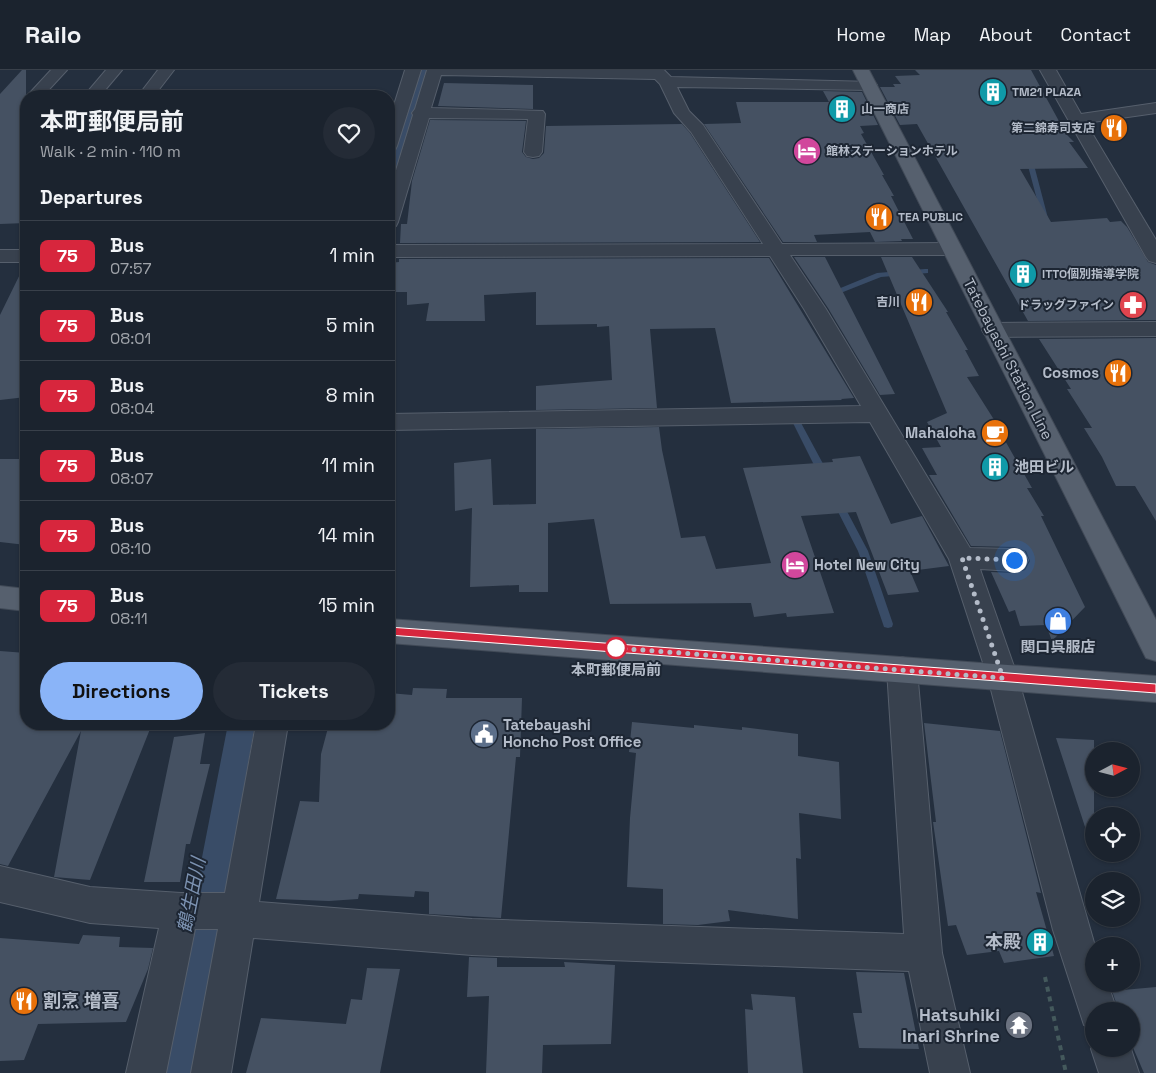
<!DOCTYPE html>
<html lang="en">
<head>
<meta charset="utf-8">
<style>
  body { margin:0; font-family:"Space Grotesk","Noto Sans JP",sans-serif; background:#242b36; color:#f1f3f6; height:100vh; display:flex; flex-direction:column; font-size:19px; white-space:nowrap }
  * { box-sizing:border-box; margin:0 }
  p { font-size:16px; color:#a0a4aa }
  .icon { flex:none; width:28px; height:28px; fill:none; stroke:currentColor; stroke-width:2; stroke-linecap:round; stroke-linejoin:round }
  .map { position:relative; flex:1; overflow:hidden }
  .sheet { position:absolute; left:20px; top:20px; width:375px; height:640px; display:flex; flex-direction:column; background:#1b232e; border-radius:20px; box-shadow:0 1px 4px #0004,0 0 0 1px #39404a }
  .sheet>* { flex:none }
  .badge { padding:0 10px; border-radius:8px; font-size:18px; line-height:32px }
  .needle { width:32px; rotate:83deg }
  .tools { position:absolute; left:1085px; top:672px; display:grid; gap:10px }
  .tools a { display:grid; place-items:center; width:55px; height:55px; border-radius:50%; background:#1b232e; box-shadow:0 1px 4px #0004,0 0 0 1px #39404a; font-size:25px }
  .you { position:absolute; width:25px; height:25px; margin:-12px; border:4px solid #fff; border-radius:50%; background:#1a73e8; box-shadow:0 0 0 8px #1a73e833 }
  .map>.badge { position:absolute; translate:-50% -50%; box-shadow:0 0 0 2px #fff }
  h2 { padding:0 20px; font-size:19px; line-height:45px }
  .round { display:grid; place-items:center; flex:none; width:52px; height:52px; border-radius:26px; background:#242b36 }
  .overview { display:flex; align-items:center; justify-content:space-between; height:85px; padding:0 20px }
  h1 { font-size:24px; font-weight:700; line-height:38px }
  .button { display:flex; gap:10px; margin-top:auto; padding:10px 20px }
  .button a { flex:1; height:58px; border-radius:30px; background:#8ab4f8; color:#111; font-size:20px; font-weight:700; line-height:58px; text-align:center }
  .button a+a { background:#242b36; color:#f1f3f6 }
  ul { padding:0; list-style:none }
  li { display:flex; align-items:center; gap:15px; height:70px; padding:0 20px; border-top:1px solid #39404a }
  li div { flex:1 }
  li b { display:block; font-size:19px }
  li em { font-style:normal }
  li .badge { min-width:55px; font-weight:700; text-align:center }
  header { display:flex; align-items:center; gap:30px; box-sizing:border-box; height:70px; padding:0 25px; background:#1b232e; border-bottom:1px solid #39404a }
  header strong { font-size:24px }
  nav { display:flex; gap:28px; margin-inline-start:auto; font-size:18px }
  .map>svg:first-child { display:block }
  .water { fill:#394c67 }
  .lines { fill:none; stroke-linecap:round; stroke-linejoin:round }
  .stream { fill:#394c67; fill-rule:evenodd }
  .building { fill:#455162 }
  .minor-casing { stroke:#565f6c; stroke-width:2 }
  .major-casing { stroke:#414a57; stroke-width:2 }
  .path { stroke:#44595c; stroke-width:4; stroke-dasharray:5 5; stroke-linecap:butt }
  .minor { fill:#38414e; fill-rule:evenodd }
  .major { fill:#56606e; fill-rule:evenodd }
  .line { fill:#d7263d; stroke:#fff }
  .walk { stroke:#b4bcc9; stroke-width:5; stroke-dasharray:0 9 }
  .stop-dot { fill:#fff; stroke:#d7263d; stroke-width:2.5 }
  .labels { text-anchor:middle; stroke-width:4; stroke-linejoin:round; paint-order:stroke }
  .far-poi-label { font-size:12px; font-weight:bold; fill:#b4bcc9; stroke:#1d2633; text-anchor:start }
  .street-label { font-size:15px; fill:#b4bcc9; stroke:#1d2633 }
  .poi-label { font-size:15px; font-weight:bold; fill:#b4bcc9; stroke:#1d2633; text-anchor:start }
  .stop-label { font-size:15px; font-weight:bold; fill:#b4bcc9; stroke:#1d2633 }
  .near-poi-label { font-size:18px; font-weight:bold; fill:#b4bcc9; stroke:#1d2633; text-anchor:end }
  .near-water-label { font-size:19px; font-style:italic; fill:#7c92b1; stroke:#1d2633 }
</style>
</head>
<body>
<header>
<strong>Railo</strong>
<nav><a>Home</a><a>Map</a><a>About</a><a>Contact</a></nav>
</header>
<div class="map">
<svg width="1156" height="1003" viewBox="0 0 1156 1003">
  <rect width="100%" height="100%" fill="#242f3e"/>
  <path class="water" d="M418,0H428L389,124V86Z
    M228,654H255L195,1003H160Z"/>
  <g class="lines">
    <path class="stream" d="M1069,51L1072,53L1071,54L1048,56L1045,54L1048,52Z
      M1022,89H1026L1034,95L1049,152L1048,153L1043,152L1028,96L1022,91Z
      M925,199H928V203L881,207L833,226H827L826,224L877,203Z
      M796,348L800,351L828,403L826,405H820L818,403L792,351Z
      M838,429L841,430L868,481L893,554L892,557L888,558L884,557L883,554L858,481L833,432Z"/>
  </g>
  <path class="building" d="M22,0H26V153L0,154V24Z
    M915,0H1031L1066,64L1074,72H1069L1088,98L1020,99L1051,152L1107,148L1110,152L1121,151L1127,157L1148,192L1156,195V250L1028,251L917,54L900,55L880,17H895L893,14H901L895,6L920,5Z
    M444,13L533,15V39L438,36Z
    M823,21L862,22L878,55L860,56L864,63L861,64L884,105H882L894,126H891L913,169H901L902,171L875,172L870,162L814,165L817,172H783L704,54L741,53L736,32H829Z
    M430,50L526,51L522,82L526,87L533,89L539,88L544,83L546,56L682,54L690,63L760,172L400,173L401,154H407L412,111Z
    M794,187H825L895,324L880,325L828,238Z
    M881,187H912L948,242H946L968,280H965L979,306L967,307L1005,367H1003L1032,418H1027L1044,446H1041L1085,537L1052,571L1046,555L1020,556L1015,540L1009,542L991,502L1014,503L1025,500L1030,491L1026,481L1014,477L971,476L929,405H937L922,378L941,377L927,352L947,343Z
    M769,188L854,328L841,329L842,330L731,333L715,258L650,259L657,338L536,340V316L612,310L609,256L597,257V254L536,255V222L484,225L485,251H426L429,233L407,235V222H389V193L399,192V189Z
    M25,194H26V327L0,330V245Z
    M1156,268V451L1135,416H1116L1102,387L1084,358H1092L1067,319H1071L1039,269Z
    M659,357L662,380L681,468L705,466L716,499L771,493L743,398L833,392L832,389L860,386L891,454L922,446L949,496L910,501L919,522L888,525L856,442L801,446L834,543L787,547L786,543L754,547L751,533L610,534L594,449L548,453V522H519V515L470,517L472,438L455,441L454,393L491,389L493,435L536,434V359Z
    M0,389H26V475L0,472Z
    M0,581L26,583V654H152L90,810L54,807L81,661L8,796L0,794Z
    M413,618L447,619L446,628H522L520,687H516L501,848L429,844V822L415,821L414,827L359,824L358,829L329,831L276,829L300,731L319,732L321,684L329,654H389V623L412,625Z
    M632,652L694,658V655L742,660V657L798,664V686L839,692L841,749L799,743L801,789L796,788L798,849L728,840L730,851L698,855L663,854V819L627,817L630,748L636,683L629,682Z
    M924,653L1000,661L1041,823L1036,822L1054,886L1004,893L999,881L967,885L956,855L948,856L933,752H936Z
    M205,663L200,694H210L190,774H186L180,812H144L174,667Z
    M1056,668L1094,670V765L1088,766Z
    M83,865L120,867L119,877L153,878L148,899L126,952L38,954L24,990L0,991V868L79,874Z
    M469,887L497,888V897H565L564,892L615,895L611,974L543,975L542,1003H486L489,926L467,927Z
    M367,898L400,899L380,1003H246L261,948L346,954L351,929L362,930Z
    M856,902L904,903L919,979L859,978L853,943H862Z
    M1156,917V1003H1144L1131,973V941H1119L1112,921Z
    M751,924L795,927L803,1003H748L745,939L753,940Z"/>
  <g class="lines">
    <defs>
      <path id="minor" d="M51,0H67L43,26H27Z
        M106,0H122L100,26H84Z
        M158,0H174L154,26H138Z
        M405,0H421L397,76L395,80L389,81V51Z
        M427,0H664L671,7L874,12L877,15L874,18L869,20L677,17L689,41L703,55L782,174L951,173L958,175L961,179L958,183L951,185H790L826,239L970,478L1014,479L1024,482L1028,490L1024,498L1014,501L980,499L1018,608L1095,876L1094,914H1108L1117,941H1094V958L1084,955L1053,860L988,608L949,489L870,352L389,360V344L861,336L804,239L770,186L389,187V175L763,174L691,62L674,43L660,14L655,9L441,5L431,38L543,41L545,44L542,82L539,86L533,87L527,86L524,82L528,49L429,48L398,152L396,156L389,158V123L413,45L412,43L415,39Z
        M1040,0H1056L1081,44L1156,33V43L1086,53L1156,170V193L1149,191L1146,187Z
        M0,180H26V192H0Z
        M1156,252V266L993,267L985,265L982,260L985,255L993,253Z
        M902,587L913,591L917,600L942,883L970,1003H930L909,901L472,885L253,868L231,1003H191L218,859H195L166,1003H126L159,858L90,853L0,832V796L90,817L181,823H225L256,654H288L259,832L472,849L904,864L887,600L891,591Z
        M1094,973V979H1131L1139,1003H1099L1091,979Z"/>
      <path id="major" d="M853,0H869L1156,550V591L1146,588Z
        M0,516L26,519V541L0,538Z
        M389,549L1156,606V632L389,573Z"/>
    </defs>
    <use href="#minor" class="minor-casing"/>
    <use href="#major" class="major-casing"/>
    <path class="path" d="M1045,907L1066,1003"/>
    <use href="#minor" class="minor"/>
    <use href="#major" class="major"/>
  </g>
  <path class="line" d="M389,557L1156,614V623L389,565L384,561Z"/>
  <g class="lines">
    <path class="walk" d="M616,578L1003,608L962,488L1014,490"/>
  </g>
  <defs>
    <symbol id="building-disc" viewBox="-11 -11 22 22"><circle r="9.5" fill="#0f9aa8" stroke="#1d2633"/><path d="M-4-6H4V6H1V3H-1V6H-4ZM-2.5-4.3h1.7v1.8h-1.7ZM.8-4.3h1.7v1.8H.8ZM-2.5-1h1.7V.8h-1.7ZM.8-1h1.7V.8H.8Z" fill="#fff"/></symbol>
    <symbol id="restaurant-disc" viewBox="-11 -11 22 22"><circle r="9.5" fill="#e8710a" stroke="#1d2633"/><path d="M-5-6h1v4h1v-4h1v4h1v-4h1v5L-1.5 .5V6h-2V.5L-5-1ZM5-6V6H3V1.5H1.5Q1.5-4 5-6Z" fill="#fff"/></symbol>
    <symbol id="hotel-disc" viewBox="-11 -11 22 22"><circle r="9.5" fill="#d1479c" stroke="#1d2633"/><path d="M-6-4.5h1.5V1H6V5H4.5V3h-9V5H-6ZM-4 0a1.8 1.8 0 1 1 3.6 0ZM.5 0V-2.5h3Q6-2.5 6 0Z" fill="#fff"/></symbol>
    <symbol id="pharmacy-disc" viewBox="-11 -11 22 22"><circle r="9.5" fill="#e0444e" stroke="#1d2633"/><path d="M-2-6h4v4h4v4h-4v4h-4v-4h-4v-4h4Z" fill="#fff"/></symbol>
    <symbol id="cafe-disc" viewBox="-11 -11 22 22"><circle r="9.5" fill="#e8710a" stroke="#1d2633"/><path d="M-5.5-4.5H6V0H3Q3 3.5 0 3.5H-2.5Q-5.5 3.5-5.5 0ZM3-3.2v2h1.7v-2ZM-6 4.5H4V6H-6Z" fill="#fff"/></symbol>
    <symbol id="shop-disc" viewBox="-11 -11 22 22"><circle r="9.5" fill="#3f7fe0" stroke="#1d2633"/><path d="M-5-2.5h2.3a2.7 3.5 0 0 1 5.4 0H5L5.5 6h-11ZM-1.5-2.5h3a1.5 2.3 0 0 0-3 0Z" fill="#fff"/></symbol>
    <symbol id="civic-disc" viewBox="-11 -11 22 22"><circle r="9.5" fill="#5c6f8a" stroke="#1d2633"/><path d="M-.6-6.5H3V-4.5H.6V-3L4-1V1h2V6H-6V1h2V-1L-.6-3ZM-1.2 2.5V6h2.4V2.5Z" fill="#fff"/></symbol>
    <symbol id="temple-disc" viewBox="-11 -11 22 22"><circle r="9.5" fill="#6b7280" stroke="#1d2633"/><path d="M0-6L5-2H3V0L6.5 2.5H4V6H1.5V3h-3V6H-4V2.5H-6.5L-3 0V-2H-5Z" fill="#fff"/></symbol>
  </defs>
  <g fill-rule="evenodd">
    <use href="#building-disc" x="977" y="6" width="32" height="32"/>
    <use href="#building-disc" x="826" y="23" width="32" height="32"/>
    <use href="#restaurant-disc" x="1098" y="42" width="32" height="32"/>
    <use href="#hotel-disc" x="791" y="65" width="32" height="32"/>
    <use href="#restaurant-disc" x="863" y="131" width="32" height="32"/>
    <use href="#building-disc" x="1007" y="188" width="32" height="32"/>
    <use href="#restaurant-disc" x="903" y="216" width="32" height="32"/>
    <use href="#pharmacy-disc" x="1117" y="219" width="32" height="32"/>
    <use href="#restaurant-disc" x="1102" y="287" width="32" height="32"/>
    <use href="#cafe-disc" x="979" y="347" width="32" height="32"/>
    <use href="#building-disc" x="979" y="381" width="32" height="32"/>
    <use href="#hotel-disc" x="779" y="479" width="32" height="32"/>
    <use href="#shop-disc" x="1042" y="535" width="32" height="32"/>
    <use href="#civic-disc" x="468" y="648" width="32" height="32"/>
    <use href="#building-disc" x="1024" y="856" width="32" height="32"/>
    <use href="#restaurant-disc" x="8" y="915" width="32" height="32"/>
    <use href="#temple-disc" x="1003" y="939" width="32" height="32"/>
  </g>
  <circle class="stop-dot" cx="616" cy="578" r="10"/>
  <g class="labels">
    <g class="far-poi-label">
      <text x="1012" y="26">TM21 PLAZA</text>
      <text x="861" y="43">山一商店</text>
      <text x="1095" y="62" text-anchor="end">第二錦寿司支店</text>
      <text x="826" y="85">館林ステーションホテル</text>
      <text x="898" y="151">TEA PUBLIC</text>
      <text x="1042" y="208">ITTO個別指導学院</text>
      <text x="900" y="236" text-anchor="end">吉川</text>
      <text x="1114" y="239" text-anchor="end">ドラッグファイン</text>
    </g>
    <g class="street-label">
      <text transform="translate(1008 289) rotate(63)" y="5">Tatebayashi Station Line</text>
    </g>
    <g class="poi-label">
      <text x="1099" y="308" text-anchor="end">Cosmos</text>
      <text x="976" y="368" text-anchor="end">Mahaloha</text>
      <text x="1014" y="402">池田ビル</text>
      <text x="814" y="500">Hotel New City</text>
      <text x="1058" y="582" text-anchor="middle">関口呉服店</text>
      <text x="503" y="660">Tatebayashi<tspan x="503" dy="17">Honcho Post Office</tspan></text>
    </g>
    <g class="stop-label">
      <text x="616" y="605">本町郵便局前</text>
    </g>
    <g class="near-poi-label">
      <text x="1021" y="878">本殿</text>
      <text x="43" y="937" text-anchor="start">割烹 増喜</text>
      <text x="1000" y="951">Hatsuhiki<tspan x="1000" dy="21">Inari Shrine</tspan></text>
    </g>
    <g class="near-water-label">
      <text transform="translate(191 825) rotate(-79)" y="7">鶴生田川</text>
    </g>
  </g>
</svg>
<div class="tools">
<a><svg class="needle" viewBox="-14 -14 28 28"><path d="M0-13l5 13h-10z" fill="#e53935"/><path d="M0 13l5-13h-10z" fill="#a0a4aa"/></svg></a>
<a><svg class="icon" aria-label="locate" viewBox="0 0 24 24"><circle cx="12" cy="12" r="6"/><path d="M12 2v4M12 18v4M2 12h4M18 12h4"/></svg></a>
<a><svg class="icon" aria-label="layers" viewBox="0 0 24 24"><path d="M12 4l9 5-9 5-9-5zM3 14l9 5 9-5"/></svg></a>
<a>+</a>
<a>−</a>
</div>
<div class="you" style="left:1014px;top:490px"></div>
<section class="sheet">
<div class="overview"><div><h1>本町郵便局前</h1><p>Walk · 2 min · 110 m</p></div><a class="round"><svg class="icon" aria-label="heart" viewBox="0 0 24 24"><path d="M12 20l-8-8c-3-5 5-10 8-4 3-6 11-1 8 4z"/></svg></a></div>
<h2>Departures</h2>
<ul>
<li><span class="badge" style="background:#d7263d;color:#fff">75</span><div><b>Bus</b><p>07:57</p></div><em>1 min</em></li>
<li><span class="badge" style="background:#d7263d;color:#fff">75</span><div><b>Bus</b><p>08:01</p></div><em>5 min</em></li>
<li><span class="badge" style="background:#d7263d;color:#fff">75</span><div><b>Bus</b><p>08:04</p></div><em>8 min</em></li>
<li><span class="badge" style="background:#d7263d;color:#fff">75</span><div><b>Bus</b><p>08:07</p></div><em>11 min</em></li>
<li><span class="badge" style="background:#d7263d;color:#fff">75</span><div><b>Bus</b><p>08:10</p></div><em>14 min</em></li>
<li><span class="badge" style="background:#d7263d;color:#fff">75</span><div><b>Bus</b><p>08:11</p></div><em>15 min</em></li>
</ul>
<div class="button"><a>Directions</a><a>Tickets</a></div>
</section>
</div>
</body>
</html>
